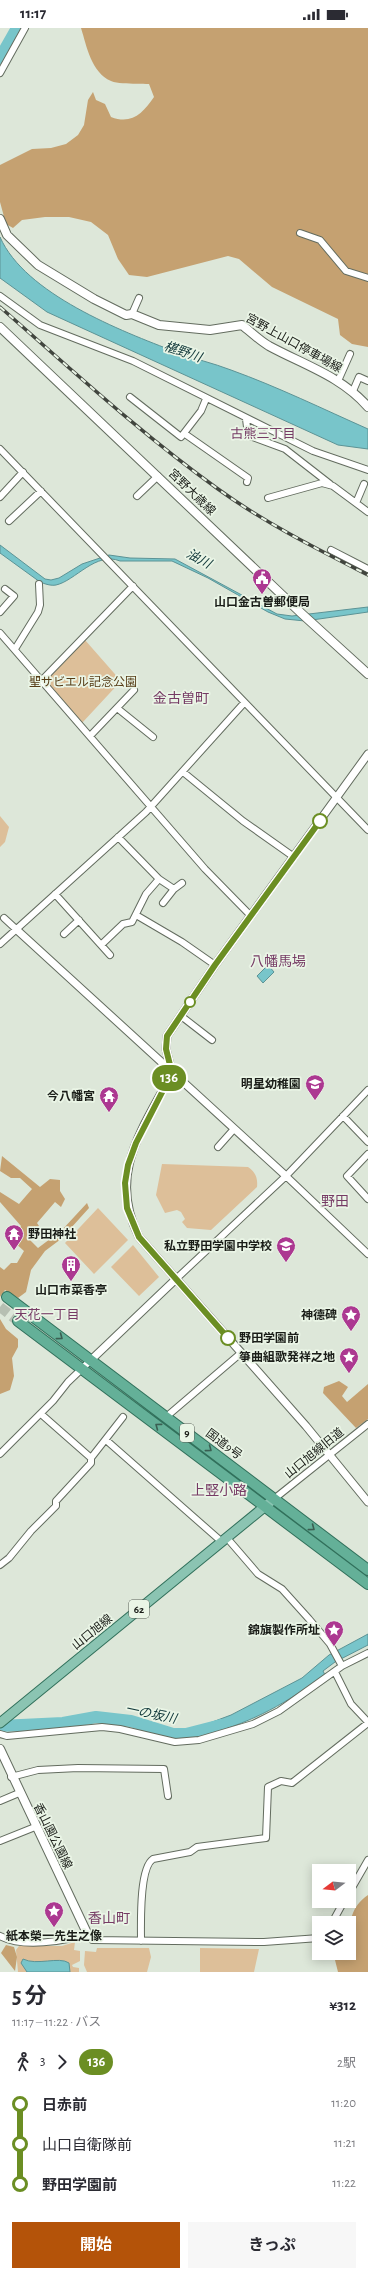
<!DOCTYPE html>
<html lang="ja">
<head>
<meta charset="utf-8">
<style>
  body { margin:0; font-family:"Alegreya Sans","Noto Sans JP",sans-serif; background:#f7f7f7; color:#2b2b33; height:100vh; display:flex; flex-direction:column; font-size:15px; white-space:nowrap }
  * { box-sizing:border-box; margin:0 }
  p { font-size:13px; color:#7c7c81 }
  .icon { flex:none; width:22px; height:22px; fill:none; stroke:currentColor; stroke-width:2; stroke-linecap:round; stroke-linejoin:round }
  .map { position:relative; height:1944px; overflow:hidden }
  .panel { display:flex; flex-direction:column; background:#fff; flex:1 }
  .panel>* { flex:none }
  .badge { padding:0 8px; border-radius:13px; font-size:14px; line-height:26px }
  .needle { width:26px; rotate:254deg }
  .fabs { position:absolute; left:312px; top:1836px; display:grid; gap:8px }
  .fabs a { display:grid; place-items:center; width:44px; height:44px; border-radius:0px; background:#fff; box-shadow:0 2px 10px #0003; font-size:20px }
  .map>.badge { position:absolute; translate:-50% -50%; box-shadow:0 0 0 2px #fff }
  .legs { display:flex; align-items:center; gap:6px; height:44px; padding:0 12px; font-size:13px }
  .legs p { margin-inline-start:auto }
  .headline { display:flex; align-items:center; justify-content:space-between; height:68px; padding:0 12px }
  h1 { font-size:22px; font-weight:700; line-height:30px }
  .primary-button { display:flex; gap:8px; margin-top:auto; padding:8px 12px }
  .primary-button a { flex:1; height:46px; border-radius:0px; background:#b45309; color:#fff; font-size:16px; font-weight:700; line-height:46px; text-align:center }
  .primary-button a+a { background:#f7f7f7; color:#2b2b33 }
  ul { padding:0 12px; list-style:none }
  li { display:flex; align-items:center; gap:14px; height:40px; font-size:15px }
  li i { display:grid; place-items:center; width:6px; height:100%; margin:0 5px; background:currentColor }
  li i::after { content:''; width:10px; height:10px; margin:-5px; border:3px solid; border-radius:50%; background:#fff }
  li p { margin-inline-start:auto }
  li:first-child i { background:linear-gradient(#0000 50%,currentColor 0) }
  li:last-child i { background:linear-gradient(currentColor 50%,#0000 0) }
  .status { display:flex; justify-content:space-between; align-items:center; height:28px; padding:0 20px; background:#fff; direction:ltr }
  .status svg { height:11px; fill:currentColor }
  .map>svg:first-child { display:block }
  .green { fill:#ddbf99 }
  .forest { fill:#c5a171 }
  .water { fill:#78c5ca; stroke:#5c9395 }
  .lines { fill:none; stroke-linecap:round; stroke-linejoin:round }
  .river { stroke:#78c5ca; stroke-width:12 }
  .trunk-tunnel { stroke:#b6bfb2; stroke-width:10; stroke-dasharray:10 5; stroke-linecap:butt }
  .minor-casing { stroke:#636c5f; stroke-width:8 }
  .tertiary-casing { stroke:#636c5f; stroke-width:9 }
  .secondary-casing { stroke:#636c5f; stroke-width:10 }
  .primary-casing { stroke:#31705b; stroke-width:11 }
  .trunk-casing { stroke:#31705b; stroke-width:12 }
  .minor { stroke:#fff; stroke-width:6 }
  .tertiary { stroke:#fff; stroke-width:7 }
  .secondary { stroke:#fff; stroke-width:8 }
  .primary { stroke:#8bc4b2; stroke-width:9 }
  .trunk { stroke:#64b098; stroke-width:10 }
  .rail-casing { stroke:#41453e; stroke-width:3.5 }
  .rail { stroke:#eaf5e6; stroke-width:2; stroke-dasharray:6; stroke-linecap:butt }
  .oneway { stroke:#3b5f52 }
  .line-1-casing { stroke:#fff; stroke-width:9 }
  .line-1 { stroke:#6b8e23; stroke-width:6 }
  .stop-1-dot { fill:#fff; stroke:#6b8e23; stroke-width:2 }
  .labels { text-anchor:middle; stroke-width:3.5; stroke-linejoin:round; paint-order:stroke }
  .shield { fill:#eaf5e6; stroke:#585e56; stroke-width:1 }
  .shield-label { font-size:11px; font-weight:bold; fill:#1a1d18 }
  .street-label { font-size:12px; fill:#1a1d18; stroke:#eaf5e6 }
  .poi-label { font-size:12px; font-weight:bold; fill:#1a1d18; stroke:#eaf5e6; text-anchor:end }
  .park-label { font-size:12px; fill:#563c16; stroke:#eaf5e6 }
  .stop-label { font-size:12px; font-weight:bold; fill:#1a1d18; stroke:#eaf5e6; text-anchor:start }
  .water-label { font-size:13px; font-style:italic; fill:#103739; stroke:#eaf5e6 }
  .neighbourhood-label { font-size:13px; fill:#763b65; stroke:#eaf5e6 }
  .quarter-label { font-size:14px; fill:#763b65; stroke:#eaf5e6 }
</style>
</head>
<body>
<div class="status"><b>11:17</b><svg viewBox="0 0 49 12"><path d="M0 12V9h3v3zM5 12V6h3v6zM10 12V3h3v9zM15 12V0h3v12zM26 1h20v11H26zM47 4h2v5h-2z"/></svg></div>
<div class="map">
<svg width="368" height="1944" viewBox="0 0 368 1944">
  <rect width="100%" height="100%" fill="#dde7d9"/>
  <path class="green" d="M85,612L121,653L82,695L44,652Z
    M0,788L9,799L5,814L0,819Z
    M162,1136L248,1139C255,1144 258,1149 257,1159L211,1202L187,1200L182,1194L185,1191L181,1184L177,1182L165,1185L156,1167Z
    M98,1180L128,1212L94,1246L65,1215Z
    M133,1217L159,1249L139,1268L111,1239Z
    M75,1914L74,1922L80,1923V1933L72,1937L73,1939L79,1940V1944H18L16,1922L19,1918H62Z
    M97,1920H149L151,1929L147,1944H87L84,1937L85,1923L96,1924Z
    M200,1920L259,1921L254,1944H200Z"/>
  <path class="forest" d="M81,0H368V319L352,316L340,307L338,291L272,259L239,231L228,228L147,249L129,247L118,231L108,207L91,194L69,189H45L22,192L13,200L6,196L0,174V137L32,121L51,120L66,116L78,107L84,97L88,72L93,64L96,72L105,76L111,89C132,97 143,85 154,69L149,56C138,55 121,57 111,53C91,44 87,19 81,0Z
    M2,1128L40,1159L50,1151L60,1152V1163L65,1171L61,1179L55,1174L37,1195L39,1198L28,1210L38,1220L62,1202L87,1175L89,1180L61,1211L45,1223L31,1242L26,1264L18,1270L5,1262L0,1269V1239L4,1242L11,1235H17L24,1223L14,1214L21,1198L0,1174V1164L19,1176L32,1161L20,1150H11L0,1143Z
    M0,1291L6,1301L18,1311V1319L12,1330L14,1348L10,1362L0,1366Z
    M339,1353L348,1359L342,1368L347,1374L368,1356V1391L356,1400L323,1365L324,1359Z
    M368,1867V1944H338L335,1932L340,1925H349C349,1903 347,1881 368,1867Z
    M6,1917L14,1919L17,1929L15,1943L1,1925Z"/>
  <path class="water" d="M0,209C25,266 121,303 176,324C194,331 213,335 231,342C278,359 323,381 368,401V421L338,417L47,284L0,250Z
    M0,517L45,551L51,552L59,550L82,536L109,527L130,530L175,531L277,586L292,588L368,579V584L305,593L285,591L268,584L208,550L172,533H120C96,523 75,553 56,557C51,558 45,556 40,554L0,525Z
    M268,937L274,944L263,955L257,948Z
    M368,1606V1617L335,1634L323,1643L325,1647C284,1676 257,1692 209,1706L205,1702L207,1696L231,1687L302,1650L329,1627Z
    M23,1931C37,1938 59,1928 69,1935L70,1944H27L21,1935Z"/>
  <g class="lines">
    <path class="river" d="M0,30L17,0
      M0,1698L63,1695L96,1689L131,1693L173,1706H186L221,1697"/>
    <path class="trunk-tunnel" d="M0,1279L18,1293"/>
    <defs>
      <path id="minor" d="M0,45L25,0
        M300,205L320,212L346,243L368,250
        M0,268L40,297L133,333L313,423L368,442
        M132,286L139,270
        M338,353L350,326
        M353,363L359,349L368,353
        M130,369L181,409L201,383L206,371
        M246,391L248,407
        M239,404L285,421L330,456
        M185,406L248,450L247,454
        M0,421L368,802
        M137,468L158,448
        M0,469L23,444
        M268,470L322,455L333,458L368,484
        M356,475L364,456
        M9,493L41,463
        M331,522L368,541
        M0,584L14,568L5,561
        M0,605L205,841L251,888
        M15,621L38,584L40,577L39,556
        M42,652L133,558
        M117,680L153,709
        M90,708L134,662
        M183,744L243,793L294,829
        M118,809L159,851L174,861L163,875
        M174,861L182,855
        M55,866L101,917L123,896L132,894L146,866L159,851
        M136,887L182,914L215,937
        M4,890L17,902
        M64,906L79,892
        M0,916L146,784L244,675
        M101,917L110,927
        M181,988L212,1012
        M343,1088L368,1114
        M218,1119L234,1101
        M368,1126L347,1148L368,1171
        M286,1148L368,1226
        M176,1251L286,1148L368,1062
        M41,1386L91,1430
        M166,1389L241,1325
        M106,1412L222,1514
        M0,1426L53,1373L68,1354L91,1332
        M274,1471L368,1396
        M227,1510L258,1546L282,1561L309,1591L330,1616L342,1638
        M0,1537L9,1530L31,1503L56,1478V1473L91,1435V1430L123,1389
        M335,1644L351,1676L368,1694
        M0,1706L7,1708L102,1699L120,1701L175,1714L199,1712L253,1696L279,1683L342,1638L368,1625
        M11,1749L38,1742L78,1740L164,1741L168,1768
        M0,1773L19,1765
        M0,1813L35,1799
        M349,1865L368,1832
        M332,1895L344,1873
        M0,1908C22,1920 65,1914 87,1905L92,1912L264,1914L319,1910
        M141,1913C141,1896 139,1840 153,1831L190,1824L197,1819L266,1810L268,1759L281,1753L292,1755L368,1695"/>
      <path id="tertiary" d="M368,726L215,937L167,1008L166,1021L172,1045C143,1101 107,1145 139,1209L306,1398L368,1474
        M17,902L286,1148
        M91,1332L176,1251"/>
      <path id="secondary" d="M0,191L7,207L38,237L94,271L126,287L132,286L159,297L210,302L242,297C251,304 259,312 269,318C304,337 341,348 368,379
        M0,299L301,585L368,646
        M0,1721L87,1905"/>
      <path id="primary" d="M0,1695L274,1471"/>
      <path id="trunk" d="M7,1269L368,1542
        M18,1293L368,1556"/>
    </defs>
    <use href="#minor" class="minor-casing"/>
    <use href="#tertiary" class="tertiary-casing"/>
    <use href="#secondary" class="secondary-casing"/>
    <use href="#primary" class="primary-casing"/>
    <use href="#trunk" class="trunk-casing"/>
    <use href="#minor" class="minor"/>
    <use href="#tertiary" class="tertiary"/>
    <use href="#secondary" class="secondary"/>
    <use href="#primary" class="primary"/>
    <use href="#trunk" class="trunk"/>
    <defs>
      <path id="rail" d="M0,279C71,341 141,406 218,461C265,495 317,521 368,547"/>
    </defs>
    <use href="#rail" class="rail-casing"/>
    <use href="#rail" class="rail"/>
  </g>
  <defs><path id="oneway-chevron" d="M-2-3.5L2.5 0L-2 3.5" fill="none" stroke-width="1.6" stroke-linecap="round" stroke-linejoin="round"/></defs>
  <g class="oneway">
    <use href="#oneway-chevron" transform="translate(60 1309) rotate(37)"/>
    <use href="#oneway-chevron" transform="translate(158 1398) rotate(-143)"/>
    <use href="#oneway-chevron" transform="translate(209 1421) rotate(37)"/>
    <use href="#oneway-chevron" transform="translate(312 1500) rotate(37)"/>
  </g>
  <g class="lines">
    <defs>
      <path id="line-1" d="M228,1310L139,1209L127,1180L125,1155L128,1137L136,1115L172,1045L166,1021L167,1008L215,937L320,793"/>
    </defs>
    <use href="#line-1" class="line-1-casing"/>
    <use href="#line-1" class="line-1"/>
  </g>
  <defs>
    <symbol id="civic-pin" viewBox="-11 -11 22 30"><path d="M0 17L-7.5 6A9.5 9.5 0 1 1 7.5 6Z" fill="#ac3891" stroke="#eaf5e6"/><path d="M-.6-6.5H3V-4.5H.6V-3L4-1V1h2V6H-6V1h2V-1L-.6-3ZM-1.2 2.5V6h2.4V2.5Z" fill="#fff"/></symbol>
    <symbol id="school-pin" viewBox="-11 -11 22 30"><path d="M0 17L-7.5 6A9.5 9.5 0 1 1 7.5 6Z" fill="#ac3891" stroke="#eaf5e6"/><path d="M0-5L7-2L0 1L-7-2ZM-4 1L0 2.5L4 1V4Q0 6-4 4Z" fill="#fff"/></symbol>
    <symbol id="temple-pin" viewBox="-11 -11 22 30"><path d="M0 17L-7.5 6A9.5 9.5 0 1 1 7.5 6Z" fill="#ac3891" stroke="#eaf5e6"/><path d="M0-6L5-2H3V0L6.5 2.5H4V6H1.5V3h-3V6H-4V2.5H-6.5L-3 0V-2H-5Z" fill="#fff"/></symbol>
    <symbol id="building-pin" viewBox="-11 -11 22 30"><path d="M0 17L-7.5 6A9.5 9.5 0 1 1 7.5 6Z" fill="#ac3891" stroke="#eaf5e6"/><path d="M-4-6H4V6H1V3H-1V6H-4ZM-2.5-4.3h1.7v1.8h-1.7ZM.8-4.3h1.7v1.8H.8ZM-2.5-1h1.7V.8h-1.7ZM.8-1h1.7V.8H.8Z" fill="#fff"/></symbol>
    <symbol id="sight-pin" viewBox="-11 -11 22 30"><path d="M0 17L-7.5 6A9.5 9.5 0 1 1 7.5 6Z" fill="#ac3891" stroke="#eaf5e6"/><path d="M0-6L1.8-2.2L6-1.7L2.9 1.2L3.7 5.4L0 3.3L-3.7 5.4L-2.9 1.2L-6-1.7L-1.8-2.2Z" fill="#fff"/></symbol>
  </defs>
  <g fill-rule="evenodd">
    <use href="#civic-pin" x="251" y="539" width="22" height="30"/>
    <use href="#school-pin" x="304" y="1045" width="22" height="30"/>
    <use href="#temple-pin" x="98" y="1057" width="22" height="30"/>
    <use href="#temple-pin" x="3" y="1195" width="22" height="30"/>
    <use href="#school-pin" x="275" y="1207" width="22" height="30"/>
    <use href="#building-pin" x="60" y="1226" width="22" height="30"/>
    <use href="#sight-pin" x="340" y="1276" width="22" height="30"/>
    <use href="#sight-pin" x="338" y="1318" width="22" height="30"/>
    <use href="#sight-pin" x="323" y="1591" width="22" height="30"/>
    <use href="#sight-pin" x="43" y="1872" width="22" height="30"/>
  </g>
  <g class="stop-1-dot">
    <circle cx="320" cy="793" r="7"/>
    <circle cx="190" cy="974" r="5"/>
    <circle cx="228" cy="1310" r="7"/>
  </g>
  <g class="labels">
    <g class="shield">
      <rect x="180" y="1396" width="14" height="18" rx="3"/>
      <rect x="129" y="1572" width="20" height="18" rx="3"/>
    </g>
    <g class="shield-label">
      <text x="187" y="1409">9</text>
      <text x="139" y="1585">62</text>
    </g>
    <g class="street-label">
      <text transform="translate(294 315) rotate(29)" y="4">宮野上山口停車場線</text>
      <text transform="translate(192 464) rotate(44)" y="4">宮野大歳線</text>
      <text transform="translate(224 1416) rotate(37)" y="4">国道9号</text>
      <text transform="translate(314 1425) rotate(-39)" y="4">山口旭線旧道</text>
      <text transform="translate(92 1604) rotate(-39)" y="4">山口旭線</text>
      <text transform="translate(53 1808) rotate(64)" y="4">香山園公園線</text>
    </g>
    <g class="poi-label">
      <text x="262" y="578" text-anchor="middle">山口金古曽郵便局</text>
      <text x="301" y="1060">明星幼稚園</text>
      <text x="95" y="1072">今八幡宮</text>
      <text x="28" y="1210" text-anchor="start">野田神社</text>
      <text x="272" y="1222">私立野田学園中学校</text>
      <text x="71" y="1266" text-anchor="middle">山口市菜香亭</text>
      <text x="337" y="1291">神德碑</text>
      <text x="335" y="1333">箏曲組歌発祥之地</text>
      <text x="320" y="1606">錦旗製作所址</text>
      <text x="54" y="1912" text-anchor="middle">紙本榮一先生之像</text>
    </g>
    <g class="park-label">
      <text x="83" y="658">聖サビエル記念公園</text>
    </g>
    <g class="stop-label">
      <text x="239" y="1314">野田学園前</text>
    </g>
    <g class="water-label">
      <text transform="translate(183 323) rotate(19)" y="5">椹野川</text>
      <text transform="translate(199 530) rotate(28)" y="5">油川</text>
      <text transform="translate(151 1685) rotate(12)" y="5">一の坂川</text>
    </g>
    <g class="neighbourhood-label">
      <text x="263" y="410">古熊三丁目</text>
      <text x="47" y="1291">天花一丁目</text>
    </g>
    <g class="quarter-label">
      <text x="181" y="675">金古曽町</text>
      <text x="278" y="938">八幡馬場</text>
      <text x="335" y="1178">野田</text>
      <text x="219" y="1467">上竪小路</text>
      <text x="109" y="1895">香山町</text>
    </g>
  </g>
</svg>
<div class="fabs">
<a><svg class="needle" viewBox="-14 -14 28 28"><path d="M0-13l5 13h-10z" fill="#e53935"/><path d="M0 13l5-13h-10z" fill="#7c7c81"/></svg></a>
<a><svg class="icon" aria-label="layers" viewBox="0 0 24 24"><path d="M12 4l9 5-9 5-9-5zM3 14l9 5 9-5"/></svg></a>
</div>
<b class="badge" style="left:169px;top:1050px;background:#6b8e23;color:#fff">136</b>
</div>
<section class="panel">
<div class="headline"><div><h1>5 分</h1><p>11:17 – 11:22 · バス</p></div><b>¥312</b></div>
<div class="legs"><svg class="icon" aria-label="walk" viewBox="0 0 24 24"><circle cx="13" cy="4" r="2"/><path d="M13 8l-2 6 4 7M11 14l-3 7M7 12l3-4h3l4 4"/></svg>3<svg class="icon" aria-label="forward" viewBox="0 0 24 24"><path d="M9 5l7 7-7 7"/></svg><b class="badge" style="background:#6b8e23;color:#fff">136</b><p>2駅</p></div>
<ul>
<li><i style="color:#6b8e23"></i><b>日赤前</b><p>11:20</p></li>
<li><i style="color:#6b8e23"></i><span>山口自衛隊前</span><p>11:21</p></li>
<li><i style="color:#6b8e23"></i><b>野田学園前</b><p>11:22</p></li>
</ul>
<div class="primary-button"><a>開始</a><a>きっぷ</a></div>
</section>
</body>
</html>
